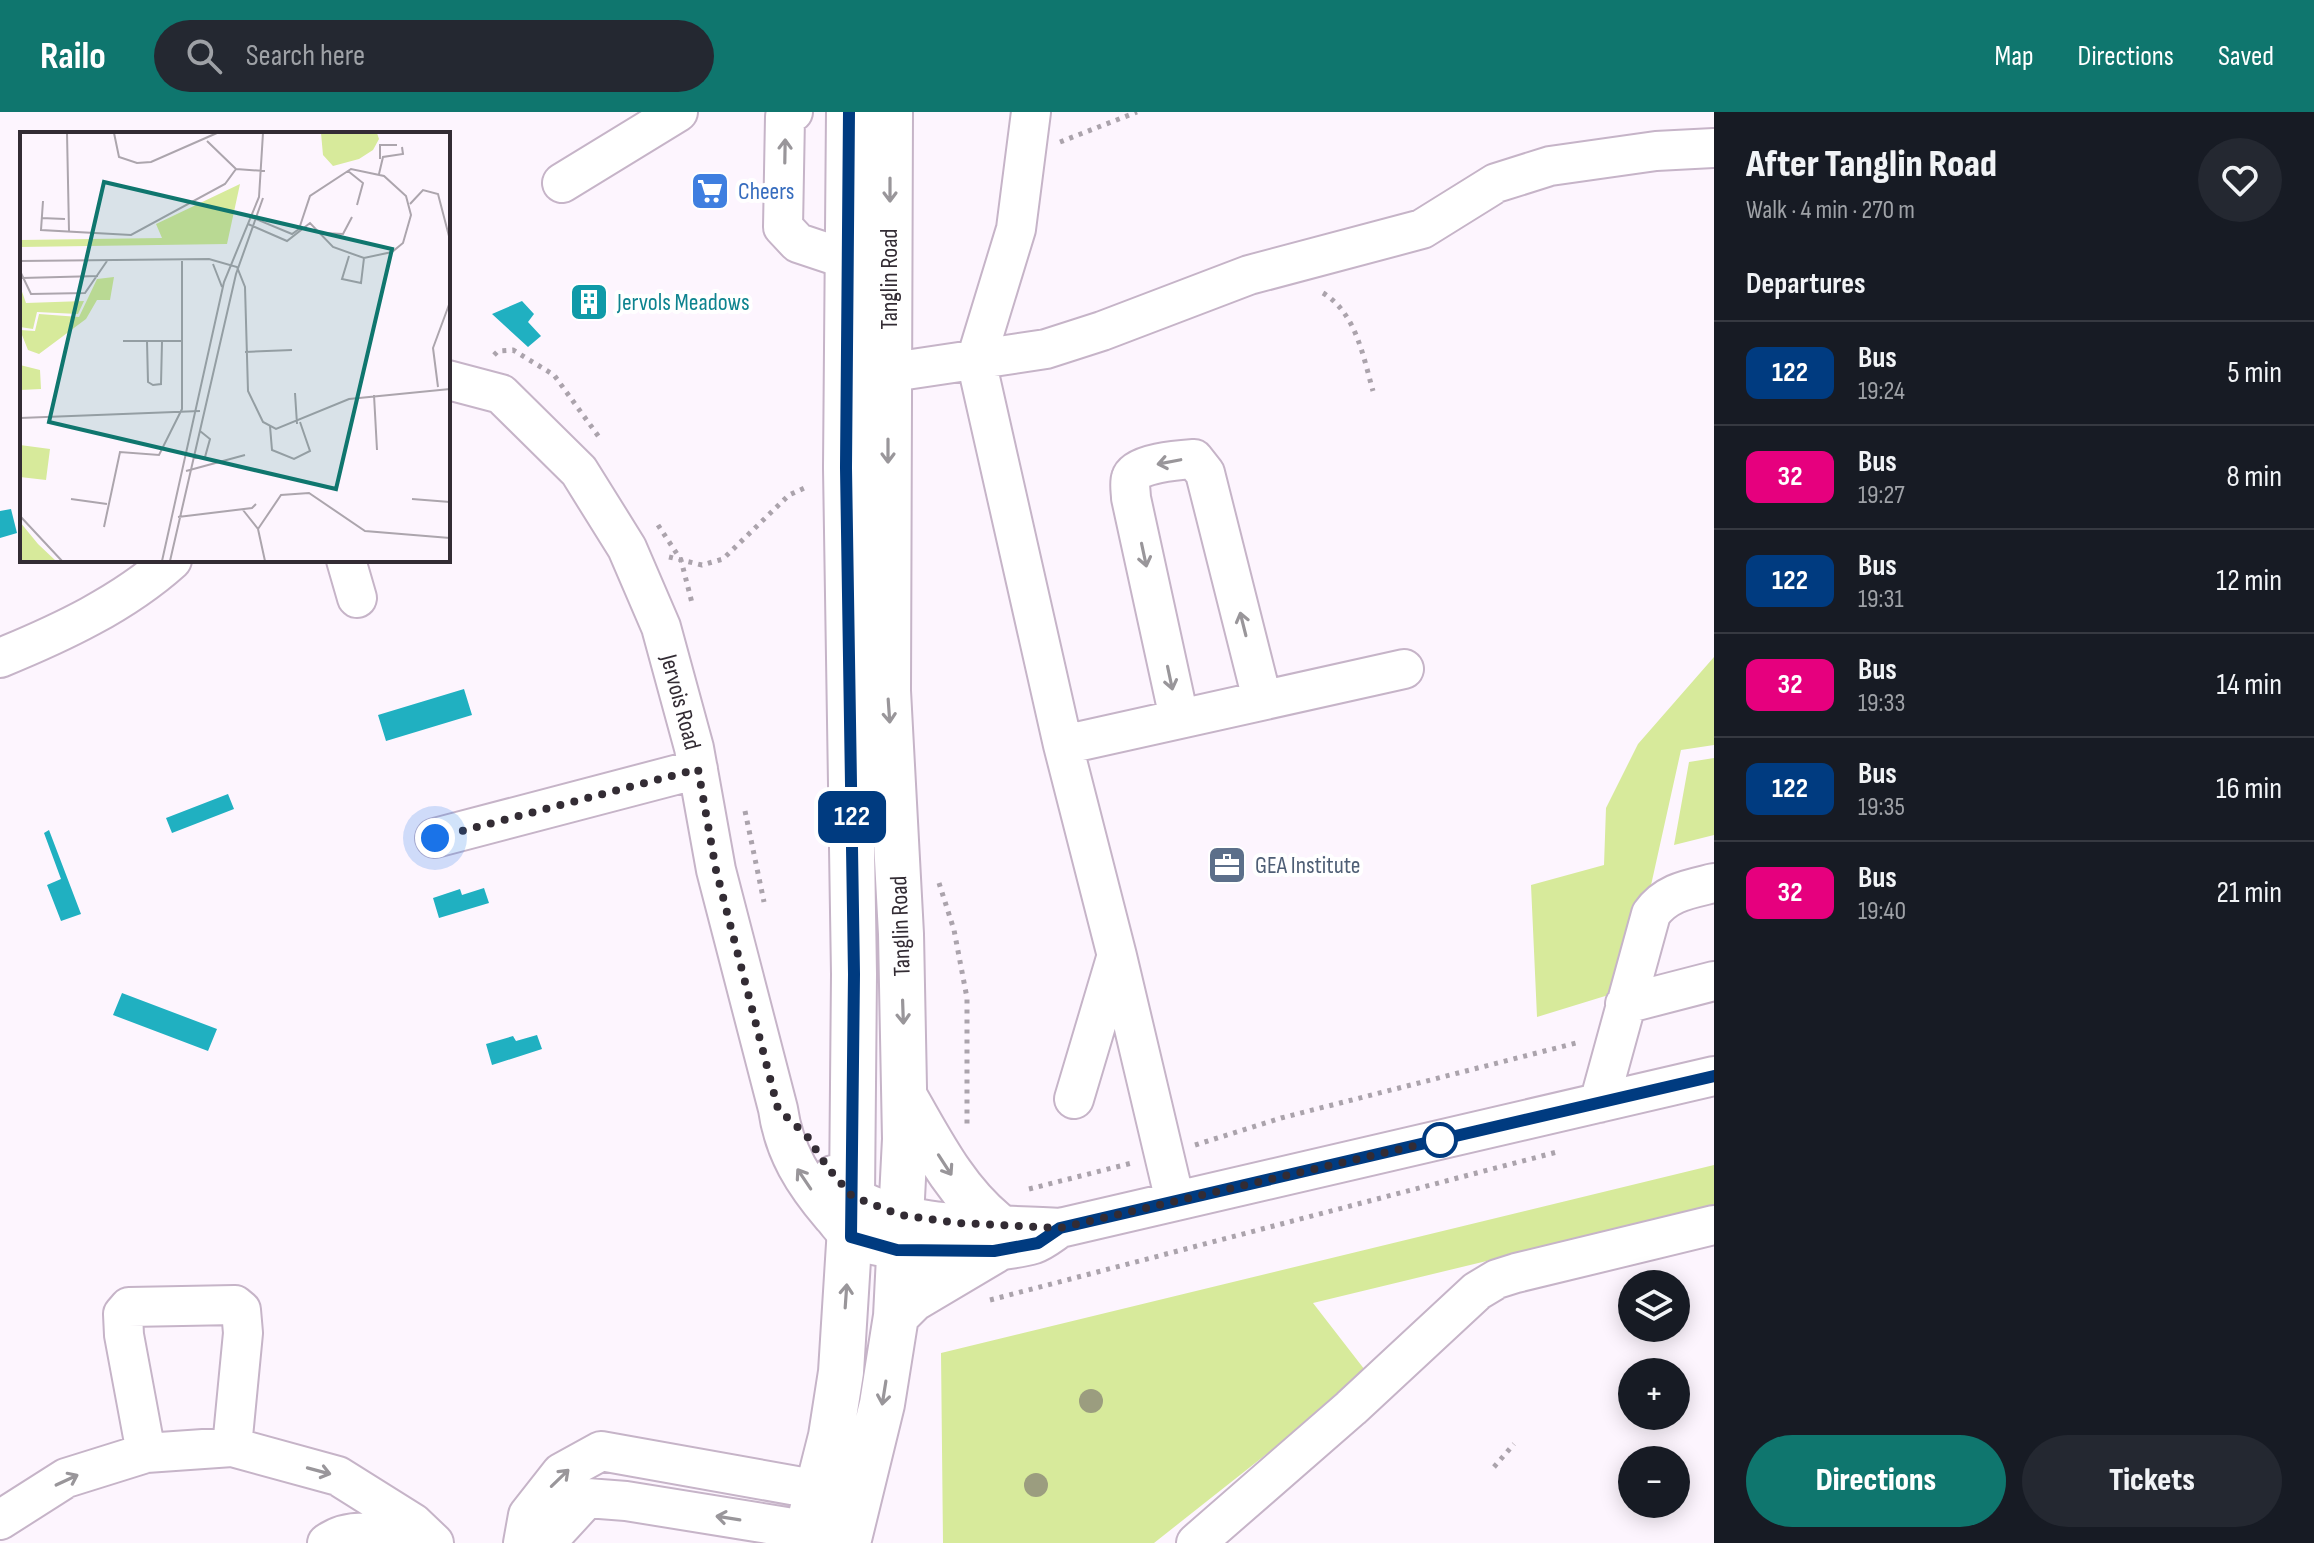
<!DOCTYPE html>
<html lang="en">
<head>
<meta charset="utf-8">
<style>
  body { margin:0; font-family:"Sofia Sans Condensed",sans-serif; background:#242831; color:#f1f3f6; height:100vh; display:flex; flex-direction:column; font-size:30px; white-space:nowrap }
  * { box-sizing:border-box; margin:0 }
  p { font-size:26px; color:#9ea1a6 }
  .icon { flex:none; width:44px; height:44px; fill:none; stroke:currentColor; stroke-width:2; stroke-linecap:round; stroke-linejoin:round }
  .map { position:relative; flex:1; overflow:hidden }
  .drawer { display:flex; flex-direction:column; background:#171b24; width:600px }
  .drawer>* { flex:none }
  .badge { padding:0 16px; border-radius:12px; font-size:28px; line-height:52px }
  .buttons { position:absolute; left:1618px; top:1158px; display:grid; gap:16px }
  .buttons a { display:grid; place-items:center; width:72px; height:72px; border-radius:50%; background:#171b24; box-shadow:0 4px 20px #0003; font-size:40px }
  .you { position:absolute; width:40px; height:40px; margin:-20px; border:6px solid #fff; border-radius:50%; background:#1a73e8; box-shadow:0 0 0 12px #1a73e833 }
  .map>.badge { position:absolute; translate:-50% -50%; box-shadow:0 0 0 4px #fff }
  h2 { padding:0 32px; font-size:30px; line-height:72px }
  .round { display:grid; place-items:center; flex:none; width:84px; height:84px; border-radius:42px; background:#242831 }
  .head { display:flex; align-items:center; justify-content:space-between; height:136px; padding:0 32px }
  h1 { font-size:38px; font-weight:800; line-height:60px }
  .primary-button { display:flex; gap:16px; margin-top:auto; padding:16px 32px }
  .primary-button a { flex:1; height:92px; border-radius:48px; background:#0f766e; color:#fff; font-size:32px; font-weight:800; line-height:92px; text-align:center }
  .primary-button a+a { background:#242831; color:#f1f3f6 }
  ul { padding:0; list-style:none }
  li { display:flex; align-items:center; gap:24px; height:104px; padding:0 32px; border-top:2px solid #363941 }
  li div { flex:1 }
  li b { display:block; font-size:30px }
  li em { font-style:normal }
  li .badge { min-width:88px; font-weight:700; text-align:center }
  header { display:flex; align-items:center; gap:48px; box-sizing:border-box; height:112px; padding:0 40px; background:#0f766e; color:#fff }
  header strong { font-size:38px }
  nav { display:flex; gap:44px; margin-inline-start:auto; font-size:28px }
  .search { width:560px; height:72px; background:#242831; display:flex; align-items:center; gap:20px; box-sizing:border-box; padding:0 28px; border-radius:44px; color:#9ea1a6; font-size:30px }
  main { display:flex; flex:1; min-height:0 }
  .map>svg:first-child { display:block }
  .green { fill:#d7ea9b }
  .water { fill:#20b0c1 }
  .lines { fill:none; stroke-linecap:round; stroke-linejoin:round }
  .minor-casing { stroke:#c6b4c8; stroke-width:42 }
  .major-casing { stroke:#c6b4c8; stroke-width:48 }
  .path { stroke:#aba3ac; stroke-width:5; stroke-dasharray:4 6; stroke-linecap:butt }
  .minor { stroke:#fff; stroke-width:38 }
  .major { stroke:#fff; stroke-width:44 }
  .tree { fill:#9b9d7f }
  .oneway { stroke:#99969a }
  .line-casing { stroke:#fff; stroke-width:18 }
  .line { stroke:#003b80; stroke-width:12 }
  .walk { stroke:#332c34; stroke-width:8; stroke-dasharray:0 14.4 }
  .stop-dot { fill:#fff; stroke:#003b80; stroke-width:4 }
  .labels { text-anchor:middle; stroke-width:8; stroke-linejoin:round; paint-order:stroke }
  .shop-label { font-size:24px; fill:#366cbe; stroke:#fff; text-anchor:start }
  .street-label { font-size:24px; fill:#332c34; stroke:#fff }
  .culture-label { font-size:24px; fill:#0d838f; stroke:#fff; text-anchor:start }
  .service-label { font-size:24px; fill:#4e5e75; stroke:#fff; text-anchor:start }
  .inset-road { fill:none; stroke:#aca5ad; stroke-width:2 }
  .view { fill:#0f766e; fill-opacity:0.15; stroke:#0f766e; stroke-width:4 }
  .inset-edge { fill:none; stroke:#332c34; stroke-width:4 }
</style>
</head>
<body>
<header>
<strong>Railo</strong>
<div class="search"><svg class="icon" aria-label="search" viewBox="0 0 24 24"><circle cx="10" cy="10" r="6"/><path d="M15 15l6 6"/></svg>Search here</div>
<nav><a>Map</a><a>Directions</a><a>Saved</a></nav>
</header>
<main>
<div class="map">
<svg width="1714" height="1431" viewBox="0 0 1714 1431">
  <rect width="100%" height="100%" fill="#fdf5fe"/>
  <path class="green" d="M1714,545V633L1681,638L1628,877L1537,905L1531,773L1604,753L1606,696L1638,632Z
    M1714,646V723L1674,733L1689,650Z
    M1714,1053V1094L1313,1191L1368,1262L1154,1431H943L941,1241Z"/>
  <path class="water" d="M522,189L534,202L528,210L541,224L528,235L492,202Z
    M11,397L17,421L0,426V399Z
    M464,577L472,603L386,629L378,603Z
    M228,682L234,697L172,721L166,706Z
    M49,718L81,802L61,809L47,773L61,767L44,721Z
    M484,776L489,791L439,806L433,786L460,777L462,783Z
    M122,881L217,917L208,939L113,903Z
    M537,923L542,937L492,953L486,932L513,924L516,929Z"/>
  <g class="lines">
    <defs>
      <path id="minor" d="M793,0L785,5L783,115L798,131L849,148
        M1031,0L1016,117L976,248L1063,633L1117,844L1175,1089
        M562,71L678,0
        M859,265L1046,237L1102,219L1249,163L1422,117L1496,71L1550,54L1656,39L1714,36
        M448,268L501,282L579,359L627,436L661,515L694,636L716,758L778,997C784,1040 804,1071 832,1104C838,1110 845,1122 853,1126C889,1144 995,1144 1034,1132C1043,1129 1051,1122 1060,1116
        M346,448L357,486
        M0,546C61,521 123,492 172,448
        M1179,606L1131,386C1131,381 1129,371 1131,366C1135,351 1180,348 1194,347L1205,361L1262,587
        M1063,633L1404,557
        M435,726L698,657
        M1625,892L1714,869
        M1074,987L1116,846
        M1599,991L1651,802C1666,780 1690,777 1714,771
        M833,1063C840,1070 846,1080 854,1085C911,1118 996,1111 1060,1116L1714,964
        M146,1341L124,1223L123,1202L129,1195L235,1193L241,1198L243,1221L232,1335
        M0,1408L66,1366L146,1341L232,1335L338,1364L413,1411L434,1431
        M327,1431C353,1413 386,1422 414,1431
        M523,1431L528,1403L561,1361L601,1339L847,1383
        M552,1431L553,1423L587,1386L626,1389L805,1418L834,1427
        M1196,1431L1351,1296L1477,1179L1497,1167L1516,1161L1714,1113"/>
      <path id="major" d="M906,987C932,1032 955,1078 995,1111
        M896,1204L913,1187L994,1139
        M804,1431L831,1324L841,1260L852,1084L854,862L846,356L849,0
        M848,1431L882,1292L896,1204L905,1027L901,822L888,579L890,0"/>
    </defs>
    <use href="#minor" class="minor-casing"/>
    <use href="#major" class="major-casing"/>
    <path class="path" d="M1060,30L1137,0
      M1323,181C1356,201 1363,244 1373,279
      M494,243L498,239L513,238L554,263L599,325
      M658,413L681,448L692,491
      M669,445L702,453L723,447L789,383L809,374
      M745,699L764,790
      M939,771L954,818L967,886V1014
      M1195,1033L1281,1006L1580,930
      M1029,1077L1132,1051
      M990,1188L1557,1040
      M1494,1355L1514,1332"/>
    <use href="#minor" class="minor"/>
    <use href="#major" class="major"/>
  </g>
  <g class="tree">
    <circle cx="1091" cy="1289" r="12"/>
    <circle cx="1036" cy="1373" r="12"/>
  </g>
  <defs><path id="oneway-shaft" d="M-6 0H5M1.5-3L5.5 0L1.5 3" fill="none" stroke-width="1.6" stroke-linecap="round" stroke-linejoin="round" transform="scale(2)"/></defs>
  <g class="oneway">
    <use href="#oneway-shaft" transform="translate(785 39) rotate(-89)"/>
    <use href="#oneway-shaft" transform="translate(890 78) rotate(90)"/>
    <use href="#oneway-shaft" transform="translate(888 339) rotate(90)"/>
    <use href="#oneway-shaft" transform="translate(1169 350) rotate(169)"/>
    <use href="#oneway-shaft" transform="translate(1144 443) rotate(78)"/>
    <use href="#oneway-shaft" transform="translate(1243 512) rotate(-104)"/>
    <use href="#oneway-shaft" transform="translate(1170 566) rotate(78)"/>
    <use href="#oneway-shaft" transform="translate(889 599) rotate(86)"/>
    <use href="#oneway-shaft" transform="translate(903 900) rotate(88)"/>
    <use href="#oneway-shaft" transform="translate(945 1053) rotate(57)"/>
    <use href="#oneway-shaft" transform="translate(804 1067) rotate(-124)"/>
    <use href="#oneway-shaft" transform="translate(846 1184) rotate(-86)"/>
    <use href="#oneway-shaft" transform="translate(884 1281) rotate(99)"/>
    <use href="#oneway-shaft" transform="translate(319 1359) rotate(15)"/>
    <use href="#oneway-shaft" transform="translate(560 1366) rotate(-44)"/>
    <use href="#oneway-shaft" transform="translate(67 1368) rotate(-25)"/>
    <use href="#oneway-shaft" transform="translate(728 1406) rotate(-171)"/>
  </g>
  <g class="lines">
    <defs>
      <path id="line" d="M849,0L846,356L854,862L851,1125L897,1138L994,1139L1038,1131L1060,1116L1714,964"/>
    </defs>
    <use href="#line" class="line-casing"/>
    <use href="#line" class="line"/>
    <path class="walk" d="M435,726L698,657L716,758L778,997L807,1024L828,1056L852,1084L900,1103L958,1111L1060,1116L1440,1028"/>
  </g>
  <defs>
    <symbol id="supermarket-square" viewBox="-11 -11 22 22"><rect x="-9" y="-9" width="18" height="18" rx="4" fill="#3f7fe0" stroke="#fff"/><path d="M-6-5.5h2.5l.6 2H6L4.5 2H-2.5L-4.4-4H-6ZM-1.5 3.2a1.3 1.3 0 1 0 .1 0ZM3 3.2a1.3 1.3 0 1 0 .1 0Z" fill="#fff"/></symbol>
    <symbol id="building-square" viewBox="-11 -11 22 22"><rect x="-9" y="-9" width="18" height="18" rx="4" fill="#0f9aa8" stroke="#fff"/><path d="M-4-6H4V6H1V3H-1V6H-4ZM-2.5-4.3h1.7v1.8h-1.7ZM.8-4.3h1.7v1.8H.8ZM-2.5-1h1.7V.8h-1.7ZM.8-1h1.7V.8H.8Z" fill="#fff"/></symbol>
    <symbol id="office-square" viewBox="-11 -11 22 22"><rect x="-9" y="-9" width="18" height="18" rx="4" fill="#5c6f8a" stroke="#fff"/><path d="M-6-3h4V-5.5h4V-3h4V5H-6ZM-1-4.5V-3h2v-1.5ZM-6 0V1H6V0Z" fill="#fff"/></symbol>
  </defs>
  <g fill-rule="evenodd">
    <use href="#supermarket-square" x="688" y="57" width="44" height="44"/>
    <use href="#building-square" x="567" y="168" width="44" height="44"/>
    <use href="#office-square" x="1205" y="731" width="44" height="44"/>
  </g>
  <circle class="stop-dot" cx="1440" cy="1028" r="16"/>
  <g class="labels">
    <g class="shop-label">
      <text x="738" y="87">Cheers</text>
    </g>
    <g class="street-label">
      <text transform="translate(889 167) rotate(-90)" y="8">Tanglin Road</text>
      <text transform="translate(681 590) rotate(75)" y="8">Jervois Road</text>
      <text transform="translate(900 814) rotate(-92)" y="8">Tanglin Road</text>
    </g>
    <g class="culture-label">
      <text x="617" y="198">Jervols Meadows</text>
    </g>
    <g class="service-label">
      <text x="1255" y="761">GEA Institute</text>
    </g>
  </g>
  <g transform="translate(20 20)">
    <rect width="430" height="430" fill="#fdf5fe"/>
    <path d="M301,1H357L359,7L353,18L339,27L313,34L303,23ZM220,52L207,112L0,115V108L142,106L136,92ZM94,145L90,168H77L66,187L19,222L8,218L0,198L15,199L19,182L59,185L77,147ZM0,154L6,171L64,169L58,182L17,180L13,197L0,195ZM0,233L20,238L21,257L0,258ZM0,313L30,317L26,348L0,345ZM0,390L18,412L36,429H0Z" fill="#d7ea9b"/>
    <path class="inset-road" d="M47,1L49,99M94,1L99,25L117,31L131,30L197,1M187,9L216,37M360,27V13H377M216,37L245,39M328,39L343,51L337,73M359,42L363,25L383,22L382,15M23,69L21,98L111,103L205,52L216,37M390,72L403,58L418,62L430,108M21,86L45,87M228,92L267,109L290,91L313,115L344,126L372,120L383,111L391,83L386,64L364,44L331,37L290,64L279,97L272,102L231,85M302,101L323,102L332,85M329,124L322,147L341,151L344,126M0,129L189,127L217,135L225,155L228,259L243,290L256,297L329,267L430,257M193,132L202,155M0,139L11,162L65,161L87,129M2,146L78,144M103,209H163M127,209L128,250L133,253L141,252L142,210M225,220L272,218M418,255L413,216L430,170M275,261L277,292M354,263L357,318M0,286L180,279M250,294L252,318L274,327L290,319L280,290M174,326L185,325L190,307L180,299M166,339L225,323M51,367L87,372M392,367L430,370M223,378L238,397L245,429M0,384L42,429M158,385L232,376L236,372M84,395L100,320L139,323L162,277V129M238,397L261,363L289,361L345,399L430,406M142,429L204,150L239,65L243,1M150,429L216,142L243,66"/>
    <path class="view" d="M84,50L372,117L316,357L29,290Z"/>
    <rect width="430" height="430" class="inset-edge"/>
  </g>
</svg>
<div class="buttons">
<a><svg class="icon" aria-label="layers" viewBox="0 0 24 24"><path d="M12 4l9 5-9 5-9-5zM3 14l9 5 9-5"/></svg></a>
<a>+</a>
<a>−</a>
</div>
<div class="you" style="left:435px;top:726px"></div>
<b class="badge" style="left:852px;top:705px;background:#003b80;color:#fff">122</b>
</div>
<section class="drawer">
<div class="head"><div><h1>After Tanglin Road</h1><p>Walk · 4 min · 270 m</p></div><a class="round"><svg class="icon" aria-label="heart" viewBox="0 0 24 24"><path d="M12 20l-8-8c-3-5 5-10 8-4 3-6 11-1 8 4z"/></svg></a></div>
<h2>Departures</h2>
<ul>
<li><span class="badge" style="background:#003b80;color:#fff">122</span><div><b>Bus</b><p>19:24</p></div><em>5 min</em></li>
<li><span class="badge" style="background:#e6007e;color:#fff">32</span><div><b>Bus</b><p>19:27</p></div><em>8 min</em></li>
<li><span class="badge" style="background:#003b80;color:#fff">122</span><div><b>Bus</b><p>19:31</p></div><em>12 min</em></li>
<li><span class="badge" style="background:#e6007e;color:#fff">32</span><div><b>Bus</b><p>19:33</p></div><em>14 min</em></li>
<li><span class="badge" style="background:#003b80;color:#fff">122</span><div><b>Bus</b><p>19:35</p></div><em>16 min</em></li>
<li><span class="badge" style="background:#e6007e;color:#fff">32</span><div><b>Bus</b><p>19:40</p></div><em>21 min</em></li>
</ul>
<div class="primary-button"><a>Directions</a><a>Tickets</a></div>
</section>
</main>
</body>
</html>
